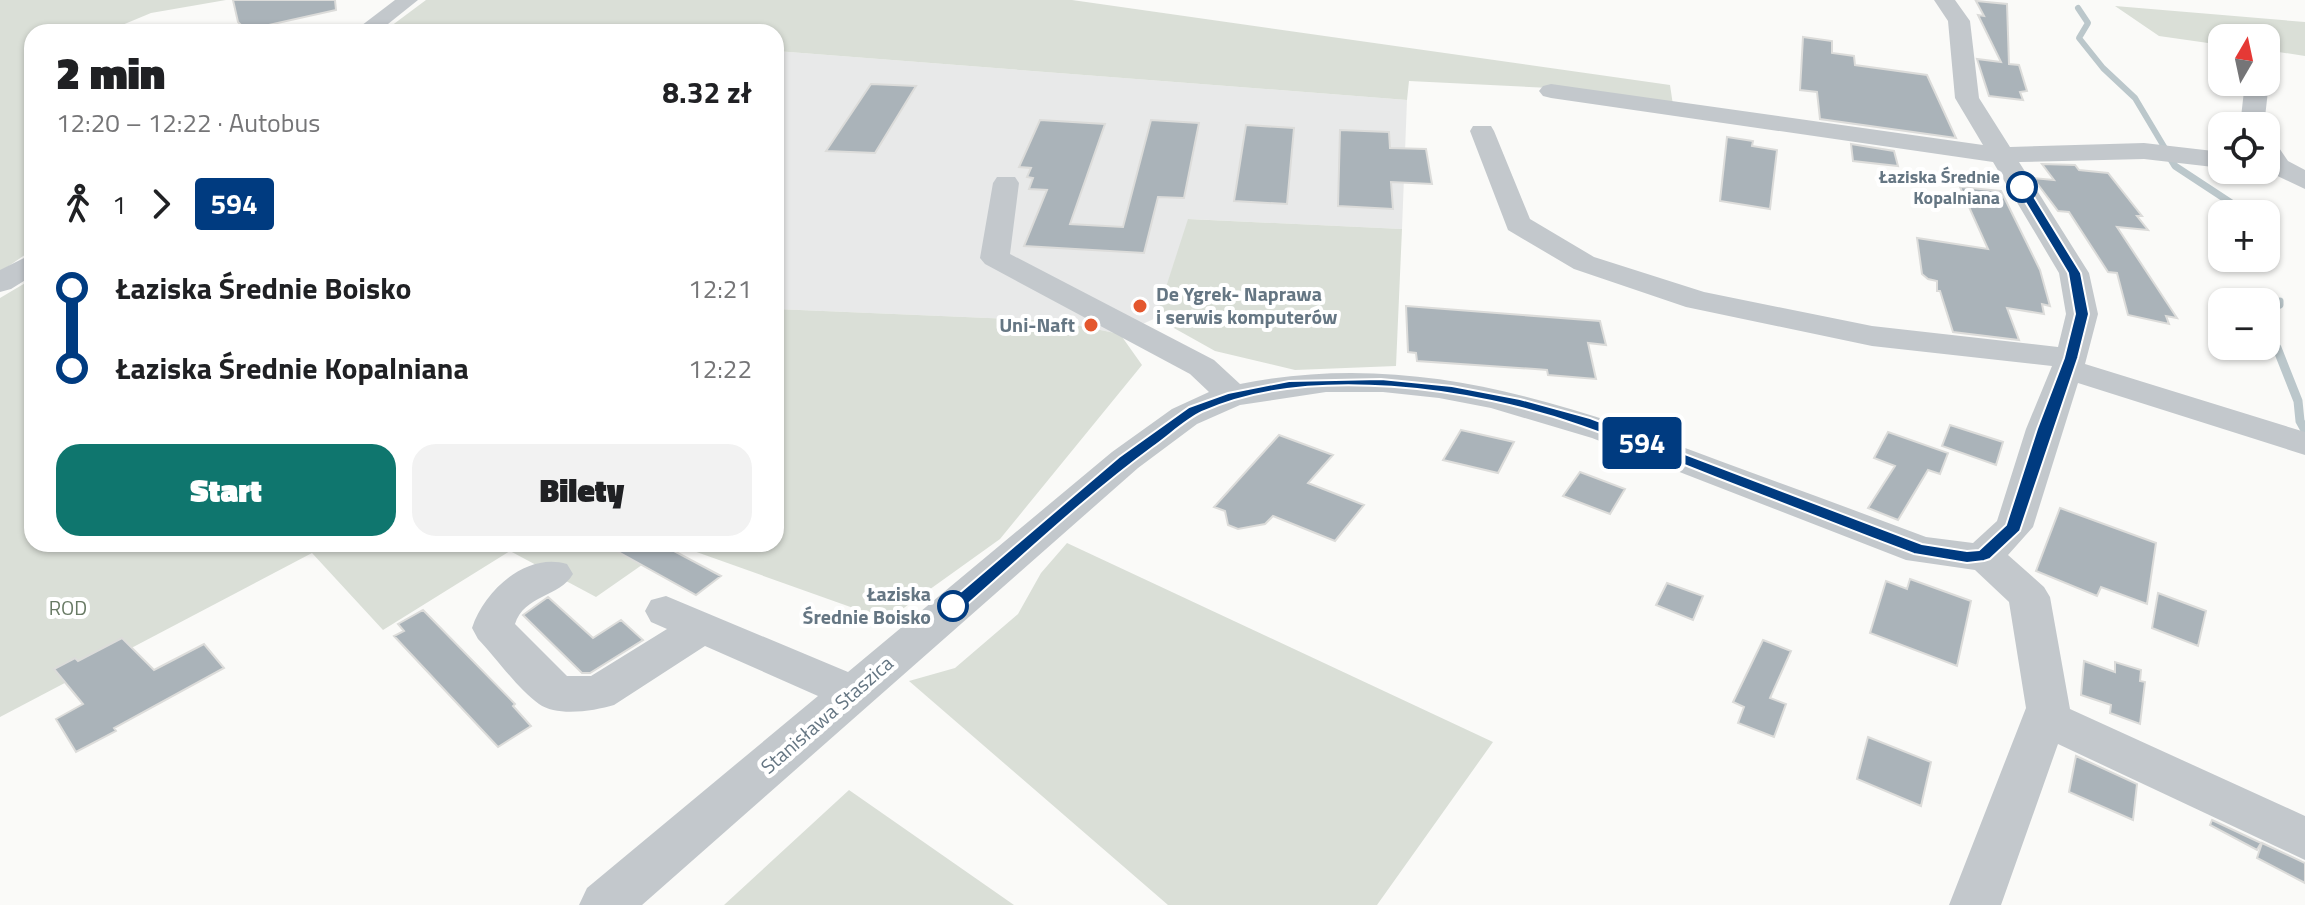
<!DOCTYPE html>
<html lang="pl">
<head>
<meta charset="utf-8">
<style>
  body { margin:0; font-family:"Titillium Web",sans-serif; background:#f2f2f2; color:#202124; height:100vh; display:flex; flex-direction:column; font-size:30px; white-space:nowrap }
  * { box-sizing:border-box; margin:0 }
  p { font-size:26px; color:#757577 }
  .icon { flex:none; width:44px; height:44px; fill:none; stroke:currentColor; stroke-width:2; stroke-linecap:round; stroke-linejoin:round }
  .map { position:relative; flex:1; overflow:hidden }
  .details { position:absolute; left:24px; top:24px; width:760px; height:528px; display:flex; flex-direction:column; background:#fff; border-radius:24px; box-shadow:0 2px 6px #0004 }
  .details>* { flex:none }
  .badge { padding:0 16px; border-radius:6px; font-size:28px; line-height:52px }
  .needle { width:52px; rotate:9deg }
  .tools { position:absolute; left:2208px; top:24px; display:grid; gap:16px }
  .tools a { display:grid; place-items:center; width:72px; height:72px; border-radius:16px; background:#fff; box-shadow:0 2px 6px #0004; font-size:40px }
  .map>.badge { position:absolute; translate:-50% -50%; box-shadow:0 0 0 4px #fff }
  .legs { display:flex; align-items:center; gap:12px; height:88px; padding:0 32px; font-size:26px }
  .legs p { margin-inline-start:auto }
  .summary { display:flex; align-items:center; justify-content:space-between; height:136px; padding:0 32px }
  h1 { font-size:44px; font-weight:800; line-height:60px }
  .primary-button { display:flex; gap:16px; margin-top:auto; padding:16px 32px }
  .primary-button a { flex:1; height:92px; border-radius:24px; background:#0f766e; color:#fff; font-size:32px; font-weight:800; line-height:92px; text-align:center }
  .primary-button a+a { background:#f2f2f2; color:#202124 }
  ul { padding:0 32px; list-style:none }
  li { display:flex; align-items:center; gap:28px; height:80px; font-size:30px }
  li i { display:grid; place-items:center; width:12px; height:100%; margin:0 10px; background:currentColor }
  li i::after { content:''; width:20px; height:20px; margin:-10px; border:6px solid; border-radius:50%; background:#fff }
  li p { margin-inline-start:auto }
  li:first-child i { background:linear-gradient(#0000 50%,currentColor 0) }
  li:last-child i { background:linear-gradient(currentColor 50%,#0000 0) }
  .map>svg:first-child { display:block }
  .built { fill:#e8e9e9 }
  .green { fill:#dadfd7 }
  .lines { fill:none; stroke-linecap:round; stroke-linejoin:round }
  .stream-far2 { stroke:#bbc7cb; stroke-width:6 }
  .stream-far1 { stroke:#bbc7cb; stroke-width:7 }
  .stream { stroke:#bbc7cb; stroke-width:9 }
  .building { fill:#aab3b9; stroke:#dcdcda; stroke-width:2 }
  .minor { fill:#c3c8cc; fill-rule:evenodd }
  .line-1 { fill:#003b80; stroke:#fff; stroke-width:2 }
  .stop-1-dot { fill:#fff; stroke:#003b80; stroke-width:4 }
  .poi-dot { fill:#e4572e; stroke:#fff; stroke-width:3 }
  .labels { text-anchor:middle; stroke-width:8; stroke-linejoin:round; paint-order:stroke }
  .far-stop-label { font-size:18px; font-weight:bold; fill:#657683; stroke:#fff; text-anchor:end }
  .poi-label { font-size:20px; font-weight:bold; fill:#657683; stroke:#fff; text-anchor:start }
  .stop-label { font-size:20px; font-weight:bold; fill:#657683; stroke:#fff; text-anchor:end }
  .park-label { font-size:20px; fill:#687a64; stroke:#fff }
  .street-label { font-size:20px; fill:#657683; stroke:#fff }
</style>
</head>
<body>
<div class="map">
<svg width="2305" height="905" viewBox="0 0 2305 905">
  <rect width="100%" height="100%" fill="#fafaf8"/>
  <path class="built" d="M776,51L1407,100L1402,229L1189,219L1156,318L1120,334L1056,321L776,309Z"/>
  <path class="green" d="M0,0H226L151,13L115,28L160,32H32V250L0,272Z
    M426,0H1072L1670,85L1673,105L1570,89L1409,81L1407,100L776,51V32H383Z
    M2115,6L2305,22V56L2266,50V38H2222V45L2159,36Z
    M1188,219L1402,229L1396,366L1295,370L1215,351L1156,318Z
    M32,279V544H672L596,597L510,551L383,630L312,553L0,717V298Z
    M776,309L1056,321L1120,334L1142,365L1000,539L887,620L674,544H776Z
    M1067,543L1493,742L1377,905H1168L909,681L955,668L1018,614L1041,573Z
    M849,790L1014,905H724Z"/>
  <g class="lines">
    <path class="stream-far2" d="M2078,8L2088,23L2079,38L2103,68L2135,98L2169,155"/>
    <path class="stream-far1" d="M2167,153L2175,166L2248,214
      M2266,247L2269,261
      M2266,311L2280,305V301
      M2266,330L2278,350"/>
    <path class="stream" d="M2277,348L2298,401L2300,421L2305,430"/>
  </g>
  <path class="building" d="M233,0H335L336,10L246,30L238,22Z
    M1976,1L2007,4L2009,64L2019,65L2027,91L2020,92L2023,100L1989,96L1977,59L2001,62L1978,15L1984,16Z
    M1803,37L1832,41V53L1854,56L1855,65L1927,75L1956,138L1820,119L1817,92L1800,90Z
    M871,84L916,86L875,153L826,151Z
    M1040,120L1105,124L1070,224L1123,227L1151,120L1199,123L1184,198L1158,197L1144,253L1024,246L1047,190L1029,189L1033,178L1027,177L1031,168L1019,167Z
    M1246,125L1294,128L1287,204L1234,201Z
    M1340,130L1389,132L1390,148L1426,149L1432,184L1391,182L1393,209L1338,206Z
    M1727,137L1753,141L1752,146L1777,150L1770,209L1720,201Z
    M1851,144L1894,151L1898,166L1853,161Z
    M2042,164L2075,165L2079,170L2108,173L2142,216H2137L2148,230L2117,227L2177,318L2166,316L2169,324L2128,315L2117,273L2108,272L2069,212L2058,211L2033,178L2054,180Z
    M1960,187L2001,191L2040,270L2050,306L2042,304L2044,314L2007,308L2019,340L1953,332L1940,291H1937V281L1928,279L1922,274L1917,238L1988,249Z
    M1406,306L1600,321L1606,345L1588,343L1596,379L1548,375L1547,370L1535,369L1417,361L1416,353L1408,352Z
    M1950,425L2003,442L1996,465L1942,446Z
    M1461,430L1514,442L1498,473L1443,460Z
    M1888,432L1948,453L1940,474L1928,470L1898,520L1868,508L1895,466L1874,458Z
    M1279,435L1333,455L1308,483L1364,505L1335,541L1273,516L1265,524L1238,529L1228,525L1225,511L1214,507Z
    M1580,472L1625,489L1610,514L1563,496Z
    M2060,508L2156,543L2147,604L2101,587L2097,596L2036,571Z
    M604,544H661L721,576L696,595Z
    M1910,579L1971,601L1957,666L1870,633L1886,581L1907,589Z
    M1667,583L1703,596L1693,620L1656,605Z
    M2158,593L2206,611L2198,646L2152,628Z
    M548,597L593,638L621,620L643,640L590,673H582L523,615Z
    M423,610L515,704L513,706L531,726L498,747L394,636L404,631L398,624Z
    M122,638L154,670L204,644L224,668L114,728L116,731L76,752L56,719L83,704L54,669L75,658L78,661Z
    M1763,640L1791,651L1770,698L1786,704L1774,737L1738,723L1744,707L1733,702Z
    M2084,661L2115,672V662L2141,670L2140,681L2145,682L2140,724L2110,713L2111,705L2081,695Z
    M1868,737L1931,762L1921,806L1857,779Z
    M2076,756L2137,784L2133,820L2069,792Z
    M2212,820L2261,843L2257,850L2210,825Z
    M2262,843L2305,863V883L2257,858Z"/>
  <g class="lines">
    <path class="minor" d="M395,0H418L378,32H353Z
      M1934,0H1955L1970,21L1979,98L2010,147L2144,143L2222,152V168L2144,159L2019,162L2089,273L2098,314L2085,364L2305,432V455L2078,383L2033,527L2008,555L2044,587L2050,597L2070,709L2305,816V860L2058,744L2001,905H1949L2026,708L2009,602L1975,570L1906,560L1592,438L1491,408L1439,398L1383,392H1326L1240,405L1197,424L1138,468L642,905H579L587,888L818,696L705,646L614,705C594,711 557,717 539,704C518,689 496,658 478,639L472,628C484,591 526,552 567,564L573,574C560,597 524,595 515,624L567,676H591L667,629L651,622L645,611L651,600L666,596L848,672L1112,452L1172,409L1209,392L1190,374L985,264L980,258L993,183L997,177H1015L1019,183L1010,254L1214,360L1240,384C1411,350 1562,401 1720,461C1788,486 1857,511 1926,537L1973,543L1997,521L2026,429L2052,366L1872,346L1686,307L1574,269L1508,230L1470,131L1473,126H1491L1494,131L1530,219L1594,257L1704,292L1872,326L2058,347L2066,314L2059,273L1993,162L1551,98L1543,96L1539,91L1543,86L1551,84L1983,145L1955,98L1948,21Z
      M2266,78L2269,82L2264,126H2240L2245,82H2266Z
      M2266,139L2275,142L2288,161L2305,170V189L2269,172L2266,167Z
      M32,254V276L11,289L0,292V270Z"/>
  </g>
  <path class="line-1" d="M2018,184H2026L2081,273L2089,314L2078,358L2020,531L1990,559L1984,561L1967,563L1914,554C1848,529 1782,503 1717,478C1672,460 1627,442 1581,426C1474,388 1309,364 1202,412C1185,420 1169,436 1153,447C1085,497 1023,556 960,611H947L944,606L1119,457L1189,407L1228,393L1289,381L1381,379L1452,386L1520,399L1590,418L1922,544L1967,551L1979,550L2006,525L2037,429L2064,358L2075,314L2068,273L2016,187Z"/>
  <g class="stop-1-dot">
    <circle cx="2022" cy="187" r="14"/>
    <circle cx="953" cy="606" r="14"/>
  </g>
  <g class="poi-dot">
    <circle cx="1140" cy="306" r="8"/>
    <circle cx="1091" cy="325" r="8"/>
  </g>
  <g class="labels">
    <g class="far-stop-label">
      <text x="2000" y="183">Łaziska Średnie<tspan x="2000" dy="21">Kopalniana</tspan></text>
    </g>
    <g class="poi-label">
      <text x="1156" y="301">De Ygrek- Naprawa<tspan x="1156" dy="23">i serwis komputerów</tspan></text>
      <text x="1075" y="332" text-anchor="end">Uni-Naft</text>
    </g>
    <g class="stop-label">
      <text x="931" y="601">Łaziska<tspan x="931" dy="23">Średnie Boisko</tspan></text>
    </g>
    <g class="park-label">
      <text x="68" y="615">ROD</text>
    </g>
    <g class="street-label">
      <text transform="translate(827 715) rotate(-41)" y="7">Stanisława Staszica</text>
    </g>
  </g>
</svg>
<div class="tools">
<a><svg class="needle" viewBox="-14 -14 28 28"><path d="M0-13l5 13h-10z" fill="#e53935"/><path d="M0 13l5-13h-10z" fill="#757577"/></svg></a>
<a><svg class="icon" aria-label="locate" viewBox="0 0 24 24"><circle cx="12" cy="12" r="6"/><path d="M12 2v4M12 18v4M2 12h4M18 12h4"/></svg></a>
<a>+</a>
<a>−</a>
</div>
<b class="badge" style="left:1642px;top:443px;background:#003b80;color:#fff">594</b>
<section class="details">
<div class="summary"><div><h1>2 min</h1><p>12:20 – 12:22 · Autobus</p></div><b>8.32 zł</b></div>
<div class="legs"><svg class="icon" aria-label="walk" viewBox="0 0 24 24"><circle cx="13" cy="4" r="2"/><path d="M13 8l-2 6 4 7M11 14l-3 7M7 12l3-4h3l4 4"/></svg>1<svg class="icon" aria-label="forward" viewBox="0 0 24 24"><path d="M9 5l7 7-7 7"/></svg><b class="badge" style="background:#003b80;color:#fff">594</b></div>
<ul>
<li><i style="color:#003b80"></i><b>Łaziska Średnie Boisko</b><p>12:21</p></li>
<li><i style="color:#003b80"></i><b>Łaziska Średnie Kopalniana</b><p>12:22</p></li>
</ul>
<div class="primary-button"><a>Start</a><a>Bilety</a></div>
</section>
</div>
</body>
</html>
